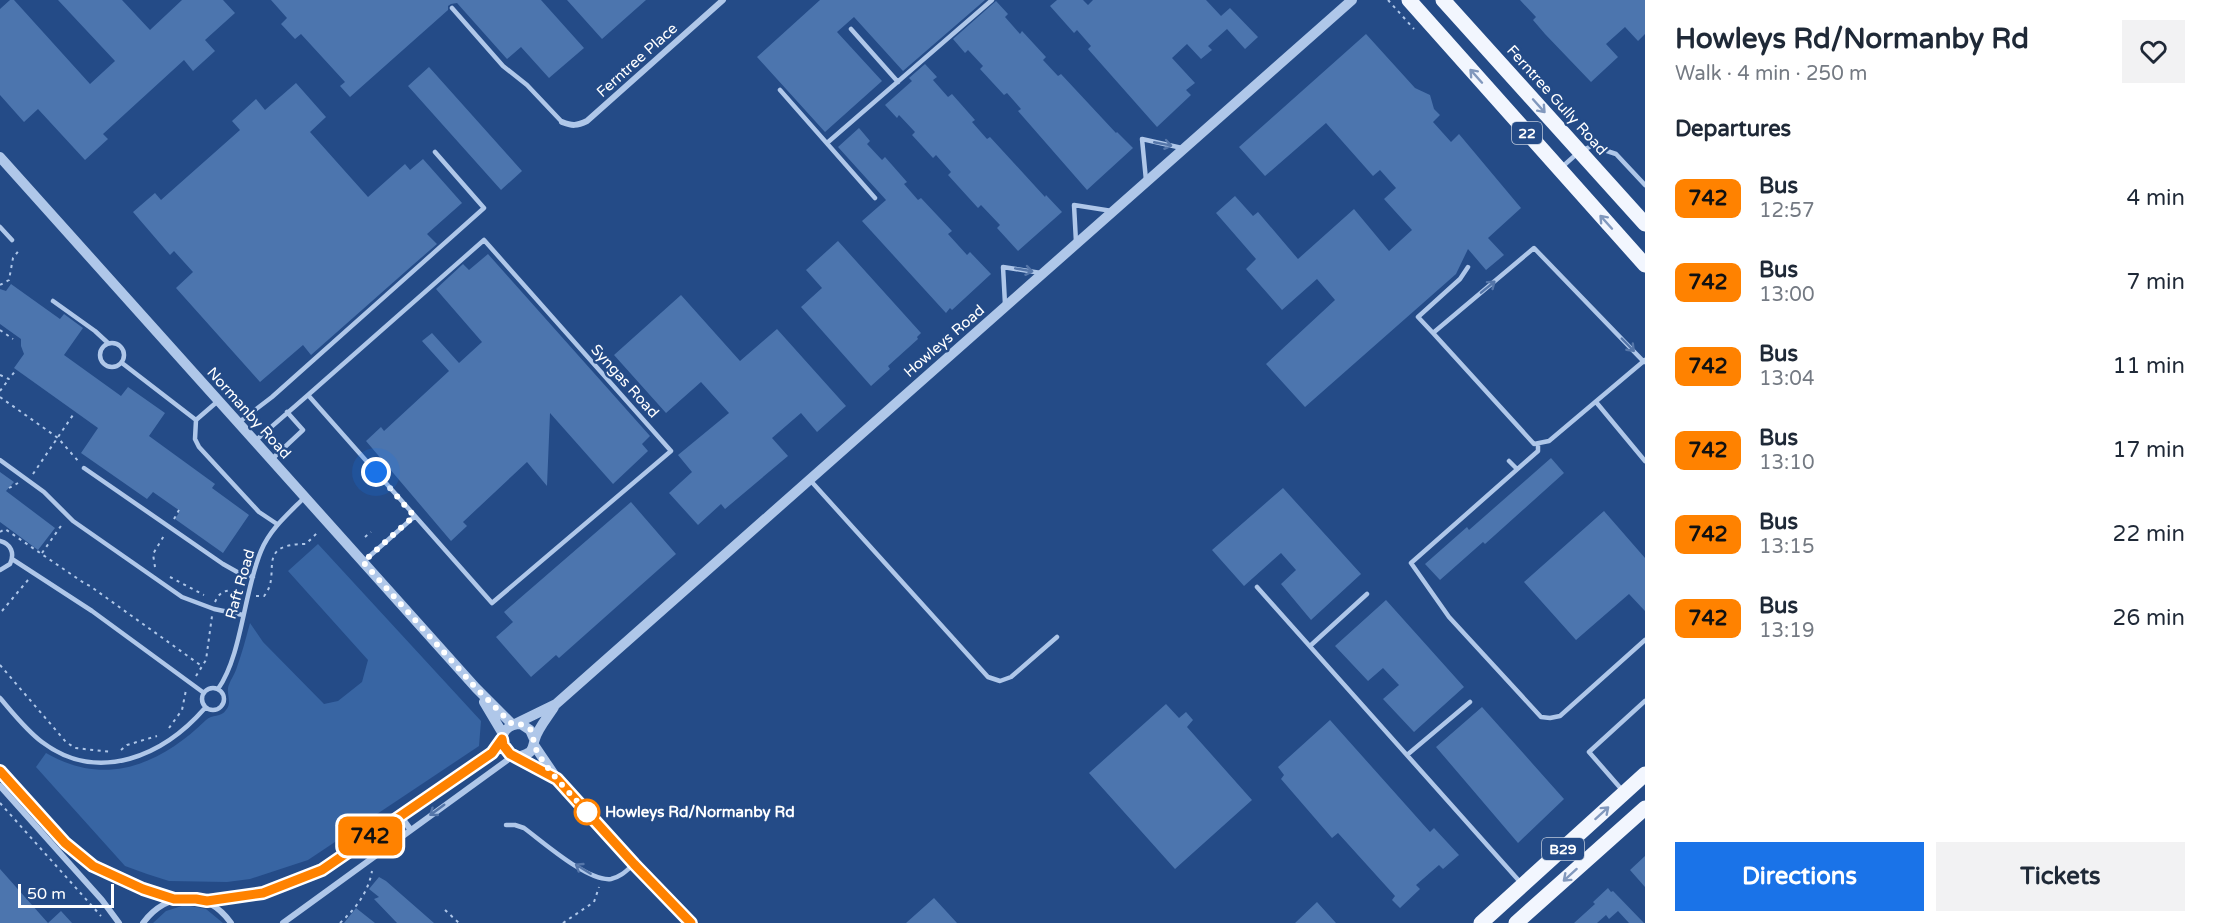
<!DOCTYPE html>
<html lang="en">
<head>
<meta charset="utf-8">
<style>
  body { margin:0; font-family:"Varela Round",sans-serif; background:#f2f2f3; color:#1f2937; height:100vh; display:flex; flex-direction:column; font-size:22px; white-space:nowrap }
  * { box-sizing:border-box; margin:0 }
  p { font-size:20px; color:#747a83 }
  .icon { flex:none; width:33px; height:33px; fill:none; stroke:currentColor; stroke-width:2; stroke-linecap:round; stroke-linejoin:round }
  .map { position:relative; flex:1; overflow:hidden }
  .drawer { display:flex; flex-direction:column; background:#fff; width:570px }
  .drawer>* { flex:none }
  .badge { padding:0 12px; border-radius:9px; font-size:21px; line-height:39px }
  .scale { position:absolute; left:18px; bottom:15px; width:96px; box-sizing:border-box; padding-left:6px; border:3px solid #fff; border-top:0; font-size:16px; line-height:21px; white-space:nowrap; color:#fff; -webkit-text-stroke:4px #244b87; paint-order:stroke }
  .you { position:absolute; width:30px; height:30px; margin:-15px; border:4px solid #fff; border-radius:50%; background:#1a73e8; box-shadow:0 0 0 9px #1a73e833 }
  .map>.badge { position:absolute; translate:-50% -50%; box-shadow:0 0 0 3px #fff }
  h2 { padding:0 30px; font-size:22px; line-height:54px }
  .round { display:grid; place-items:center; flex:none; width:63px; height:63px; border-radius:0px; background:#f2f2f3 }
  .overview { display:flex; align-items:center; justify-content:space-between; height:102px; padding:0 30px }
  h1 { font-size:28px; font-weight:700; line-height:45px }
  .button { display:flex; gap:12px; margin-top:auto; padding:12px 30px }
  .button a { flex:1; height:69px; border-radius:0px; background:#1a73e8; color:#fff; font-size:24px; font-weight:700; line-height:69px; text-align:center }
  .button a+a { background:#f2f2f3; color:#1f2937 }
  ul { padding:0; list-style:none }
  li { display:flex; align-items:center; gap:18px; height:84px; padding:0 30px }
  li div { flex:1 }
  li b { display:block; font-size:22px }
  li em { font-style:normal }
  li .badge { min-width:66px; font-weight:700; text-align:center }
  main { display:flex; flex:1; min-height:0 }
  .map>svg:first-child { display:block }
  .grass { fill:#3865a3 }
  .building { fill:#4c75ae }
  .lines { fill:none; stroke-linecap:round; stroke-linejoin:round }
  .path { stroke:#afc7e9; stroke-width:2; stroke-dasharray:3 4.5; stroke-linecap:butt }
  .service { stroke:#afc7e9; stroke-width:4.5 }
  .minor { stroke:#afc7e9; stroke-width:6 }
  .tertiary { stroke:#afc7e9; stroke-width:10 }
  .primary { stroke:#f2f6fe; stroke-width:15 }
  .oneway { stroke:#8198bd }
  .oneway2 { stroke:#5576a9 }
  .line-casing { stroke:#fff; stroke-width:14 }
  .line { stroke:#ff8200; stroke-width:9 }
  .walk { stroke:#fff; stroke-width:6; stroke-dasharray:0 10.8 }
  .stop-dot { fill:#fff; stroke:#ff8200; stroke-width:3 }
  .labels { text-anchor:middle; stroke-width:5; stroke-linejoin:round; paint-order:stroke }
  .shield { fill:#244b87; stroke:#bdc9db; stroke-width:1.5 }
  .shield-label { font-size:14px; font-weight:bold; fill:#fff }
  .street-label { font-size:15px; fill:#fff; stroke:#244b87 }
  .stop-label { font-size:15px; font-weight:bold; fill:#fff; stroke:#244b87; text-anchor:start }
</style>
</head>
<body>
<main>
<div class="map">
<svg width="1645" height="923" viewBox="0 0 1645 923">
  <rect width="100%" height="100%" fill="#244b87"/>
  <path class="grass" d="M318,544L481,721L479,746L308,860L250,879L227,882L169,881L147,874L125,866L36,767L46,753C106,788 161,764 206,720C212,714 221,718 226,710C232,703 227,696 228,688C229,682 235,674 237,667C242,653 246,638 250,623L263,642L324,704L338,701L362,682L368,660L288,571Z
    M185,905L206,909L223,923H153L166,911Z"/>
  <path class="building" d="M10,0H14L90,84L115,61L58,0H122L150,30L182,0H223L235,13L205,40L215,51L193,71L184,60L103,134L108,139L85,160L38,109L24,122L0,95V9Z
    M271,0H541L584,48L549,78L521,47L507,59L457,3L451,4L448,6V10L350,97L340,86L345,82L301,34L295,39L281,24L287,18Z
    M567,0H646L602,39Z
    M820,0H985L903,71L854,17L837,32L882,81L825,132L757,57Z
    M1057,0H1083L1088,5L1093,0H1206L1221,16L1230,8L1258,37L1245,49L1227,29L1208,46L1212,50L1201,59L1187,44L1172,58L1195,83L1186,90L1191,95L1157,127L1088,49L1091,46L1077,30L1074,33L1050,6Z
    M1520,0H1645V34L1638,41L1625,27L1606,44L1618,57L1591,82L1545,34L1533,20L1536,17Z
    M996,1L1008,14L1005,17L1020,34L1022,31L1046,57L1043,60L1058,76L1061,74L1116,133L1117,132L1133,148L1087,190L1018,111L1021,109L1007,93L1004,95L980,69L983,66L968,50L965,53L953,39Z
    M1366,34L1415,88L1430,95L1434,109L1440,115L1433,122L1451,142L1459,134L1521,208L1488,238L1504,255L1486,270L1468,249L1456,274L1305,407L1266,364L1335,300L1317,279L1282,310L1246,269L1256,259L1216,213L1235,196L1253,216L1258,212L1298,259L1354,209L1389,251L1412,230L1384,199L1396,188L1380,170L1373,176L1326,123L1265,176L1239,147Z
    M925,64L937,77L933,80L948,97L952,94L975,120L972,122L987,139L990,137L1045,197L1046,195L1062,212L1018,251L997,228L1000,225L981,205L978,208L948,175L951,172L936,155L933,158L912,135L915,132L899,115L897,118L885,105L912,81L909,78Z
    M429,67L522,171L501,190L408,86Z
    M296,83L326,117L310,132L368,197L405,164L410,170L423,159L462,203L427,234L437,244L414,264L311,355L303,345L260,382L176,288L193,272L174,251L170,255L133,212L155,193L161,200L240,130L232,121L256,99L265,110Z
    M859,128L870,141L867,144L882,160L885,157L907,182L904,184L918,200L921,198L952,231L948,234L967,255L970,252L991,274L952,310L950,308L946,313L862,221L886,200L838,147Z
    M838,241L921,333L917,337L918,339L888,366L890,369L871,386L801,307L822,288L806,270Z
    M488,254L650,436L642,444L648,451L613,484L550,413L547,486L527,462L463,522L467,526L451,541L366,441L381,427L384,431L449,371L422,341L432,333L459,363L482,342L436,289L463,264L469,270Z
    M11,284L60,319L64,314L83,328L64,355L121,396L128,387L165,413L149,436L215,484L212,488L249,515L223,553L175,519L180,511L153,492L147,499L81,453L98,428L14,368L24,354L21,346V339L0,324V289L6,291Z
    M681,295L740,361L777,329L846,406L817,432L801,413L772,438L788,456L725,509L721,504L698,525L669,493L692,472L678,455L729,413L701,382L666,413L614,355Z
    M1551,458L1564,473L1485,544L1483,542L1440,580L1425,564L1467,527L1469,530Z
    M0,472L14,482L6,491L55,528L38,550L0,522Z
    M1283,488L1361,574L1311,620L1281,584L1296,570L1281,553L1244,586L1212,550Z
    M631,502L676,554L559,658L556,655L531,677L496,637L513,622L504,612Z
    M1604,511L1645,558V611L1629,594L1576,640L1524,582Z
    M1386,600L1464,687L1414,732L1383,699L1399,685L1383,668L1368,681L1335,646Z
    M1166,704L1179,718L1186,712L1193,720L1187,727L1252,800L1175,869L1089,773Z
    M1482,707L1564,799L1518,843L1436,747Z
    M1330,720L1430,832L1434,828L1459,855L1443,869L1439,865L1416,885L1420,889L1400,908L1392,900L1395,896L1338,833L1332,838L1281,779L1284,775L1278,767Z
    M1645,856V887L1630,870Z
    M0,869L48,923L61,911L72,923H0Z
    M379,877L386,881L434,923H397L374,899L379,897L369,889Z
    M1608,888L1611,892L1613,891L1644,923H1629L1618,911L1609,919L1606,915L1597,923H1574L1595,904L1593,902Z
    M934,898L957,923H906Z
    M1317,902L1336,923H1295Z
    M356,908L375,923H344Z"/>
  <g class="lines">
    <path class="path" d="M1388,0L1414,29
      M0,285L9,280L13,258L20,249
      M0,330L13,339
      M0,375L9,379L16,370
      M0,391L9,379
      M0,397L58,438L79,462
      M33,474L75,412
      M9,488L18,483
      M174,519L179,510
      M0,532L5,529L84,583L90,586L203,667
      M365,537L371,532
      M42,553L63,523
      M155,567L153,554L165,534
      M170,577L204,595
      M256,596H264C283,574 253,544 306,544L319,531
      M215,602C220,590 228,589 239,592
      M2,611L28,580
      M0,665L66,742L75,748L112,752
      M196,676L206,660L212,616
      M169,728L182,710L186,690
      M121,750L127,745L157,736
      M0,803L101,916
      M445,910L459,923
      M340,923C356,908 368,893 372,871
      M563,923L594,902L599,887"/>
    <path class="service" d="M452,8L503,66L527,85L562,122
      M851,29L898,82
      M780,90L875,198
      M827,143L992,0
      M1562,167L1580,151L1592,146L1616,154L1645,185
      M1146,180L1142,139L1182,148
      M0,227L12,240
      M484,240L671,451L492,603L308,395Z
      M1076,242L1074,205L1112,211
      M53,301L95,331L108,343
      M1005,304L1003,267L1041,273
      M1433,333L1418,317L1460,279L1468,267
      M100 355a12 12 0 1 1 24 0a12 12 0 1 1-24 0Z
      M1644,362L1534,248L1433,333L1534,444L1549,441L1645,360
      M122,363L196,420L195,439L199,447L259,512L277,524
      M1596,402L1645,461
      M196,420L218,401
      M238,423L272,397L484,208L435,152
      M255,441L308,395
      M1538,444V451L1411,563L1449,617L1541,717L1550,718L1560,716L1645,640
      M272,459L303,430L287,412
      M0,460L44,492L73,521L182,597L214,609L243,615
      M1509,461L1517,469
      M84,468L223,564L239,573L253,577
      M810,480L988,677L1000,681L1011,677L1057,637
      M0,541C11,544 15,553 10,564L0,570
      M12,559L92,611L204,693
      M363,562L415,516
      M1257,587L1521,883
      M1310,646L1367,594
      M202 699a11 11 0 1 1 22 0a11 11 0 1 1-22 0Z
      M218,689C242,655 244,591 261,551C270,529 288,514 305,497
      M0,698C13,713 26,730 42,742C99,785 164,755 205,708
      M1407,755L1470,702
      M1623,791L1589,752L1645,701
      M506,825H515L524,828C543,842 588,882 611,879C621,877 627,870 634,864"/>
    <path class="minor" d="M562,122C572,126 577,126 587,121L723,0
      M0,771C27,801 53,837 86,861C112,879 144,889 174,899
      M0,786L102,900L119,923
      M400,815L410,829
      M207,901L263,893L322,870L492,753L502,739
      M143,923C167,891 207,889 231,923
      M283,923L513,756"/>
    <path class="tertiary" d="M0,157L476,688L513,725
      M484,702L503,734
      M515,724L556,704L1352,0
      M534,739L530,730L521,724C493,724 499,760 521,756C524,755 527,754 530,752C534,748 533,744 535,739C538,728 548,717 554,707
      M534,745L557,779L634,864L691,923
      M515,756L554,777"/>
    <path class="primary" d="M1409,0L1645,265
      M1443,0L1645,224
      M1481,923L1645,774
      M1516,923L1645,808"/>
  </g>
  <defs><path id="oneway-shaft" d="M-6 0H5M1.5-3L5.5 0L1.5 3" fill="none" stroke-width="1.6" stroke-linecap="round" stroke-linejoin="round" transform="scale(1.5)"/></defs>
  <g class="oneway">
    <use href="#oneway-shaft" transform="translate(1476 76) rotate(-132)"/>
    <use href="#oneway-shaft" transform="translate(1539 106) rotate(48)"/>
    <use href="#oneway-shaft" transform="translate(1606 222) rotate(-132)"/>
    <use href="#oneway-shaft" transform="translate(1602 813) rotate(-42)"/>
    <use href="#oneway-shaft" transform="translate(1570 875) rotate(138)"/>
  </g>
  <g class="oneway2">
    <use href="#oneway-shaft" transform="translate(1163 144) rotate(11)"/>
    <use href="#oneway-shaft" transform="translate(1024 270) rotate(10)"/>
    <use href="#oneway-shaft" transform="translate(1488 287) rotate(-39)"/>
    <use href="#oneway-shaft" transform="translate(1628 345) rotate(46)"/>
    <use href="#oneway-shaft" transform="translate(437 810) rotate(144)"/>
    <use href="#oneway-shaft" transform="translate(583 869) rotate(-148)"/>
  </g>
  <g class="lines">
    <defs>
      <path id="line" d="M0,771L65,843L93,866L143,889L174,899H196L207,901L263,893L322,870L492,753L502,739L503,745L510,754L557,779L634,864L691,923"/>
    </defs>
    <use href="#line" class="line-casing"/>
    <use href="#line" class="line"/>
    <path class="walk" d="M376,472L414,516L363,562L476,688L513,725C519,724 525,724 530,729C535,735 532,741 535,747C545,770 574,797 587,812"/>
  </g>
  <circle class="stop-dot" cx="587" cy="812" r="12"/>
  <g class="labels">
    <g class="shield">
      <rect x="1512" y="122" width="30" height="22" rx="4.5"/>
      <rect x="1542" y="838" width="42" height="22" rx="4.5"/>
    </g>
    <g class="shield-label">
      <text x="1527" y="138">22</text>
      <text x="1563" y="854">B29</text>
    </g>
    <g class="street-label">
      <text transform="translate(637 60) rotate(-42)" y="5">Ferntree Place</text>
      <text transform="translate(1557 100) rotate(48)" y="5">Ferntree Gully Road</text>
      <text transform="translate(944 341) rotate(-41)" y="5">Howleys Road</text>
      <text transform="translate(625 381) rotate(48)" y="5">Syngas Road</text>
      <text transform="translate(249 413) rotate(48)" y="5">Normanby Road</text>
      <text transform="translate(240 584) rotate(-74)" y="5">Raft Road</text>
    </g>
    <g class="stop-label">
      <text x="605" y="817">Howleys Rd/Normanby Rd</text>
    </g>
  </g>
</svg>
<div class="scale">50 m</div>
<div class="you" style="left:376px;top:472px"></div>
<b class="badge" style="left:370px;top:836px;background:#ff8200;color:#111">742</b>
</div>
<section class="drawer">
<div class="overview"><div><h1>Howleys Rd/Normanby Rd</h1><p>Walk · 4 min · 250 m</p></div><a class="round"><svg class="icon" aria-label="heart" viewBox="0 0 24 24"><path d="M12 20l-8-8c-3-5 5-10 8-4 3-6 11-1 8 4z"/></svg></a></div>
<h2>Departures</h2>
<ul>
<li><span class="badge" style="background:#ff8200;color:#111">742</span><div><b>Bus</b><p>12:57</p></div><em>4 min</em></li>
<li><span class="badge" style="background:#ff8200;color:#111">742</span><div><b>Bus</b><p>13:00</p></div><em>7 min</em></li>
<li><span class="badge" style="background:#ff8200;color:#111">742</span><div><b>Bus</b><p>13:04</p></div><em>11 min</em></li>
<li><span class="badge" style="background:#ff8200;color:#111">742</span><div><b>Bus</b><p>13:10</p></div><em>17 min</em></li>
<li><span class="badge" style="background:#ff8200;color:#111">742</span><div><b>Bus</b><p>13:15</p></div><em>22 min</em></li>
<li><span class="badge" style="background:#ff8200;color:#111">742</span><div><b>Bus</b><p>13:19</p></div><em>26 min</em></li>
</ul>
<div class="button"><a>Directions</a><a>Tickets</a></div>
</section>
</main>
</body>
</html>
